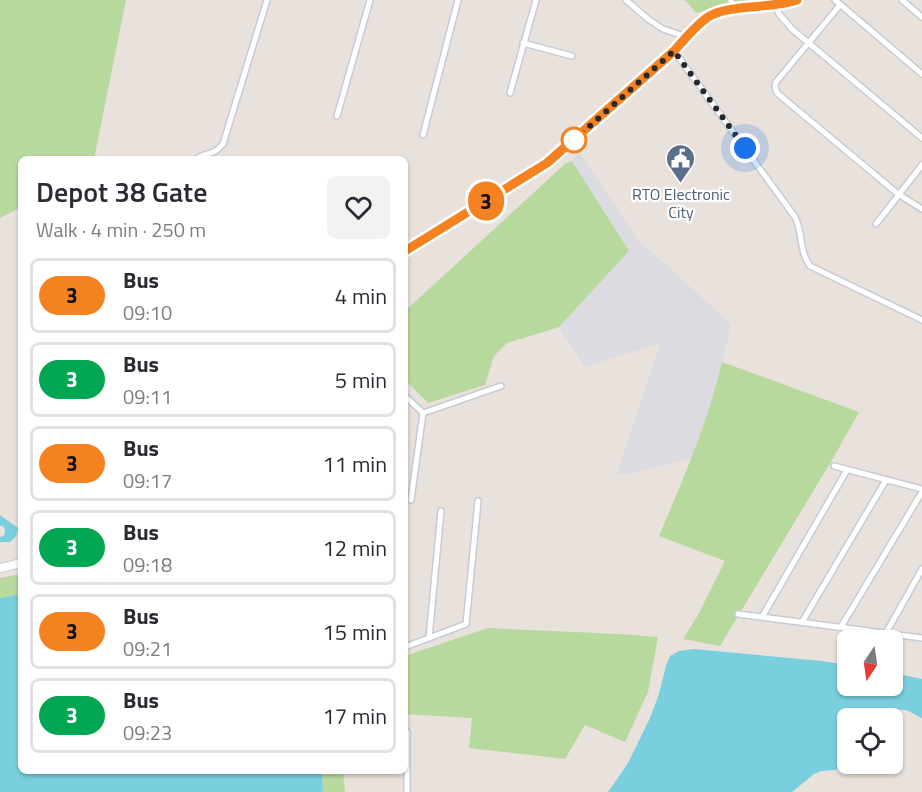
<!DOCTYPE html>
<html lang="en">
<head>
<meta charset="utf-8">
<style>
  body { margin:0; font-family:"Titillium Web",sans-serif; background:#f2f2f3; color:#2b2b33; height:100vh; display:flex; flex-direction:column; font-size:22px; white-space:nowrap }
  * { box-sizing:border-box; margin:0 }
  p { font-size:20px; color:#7c7c81 }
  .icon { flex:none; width:33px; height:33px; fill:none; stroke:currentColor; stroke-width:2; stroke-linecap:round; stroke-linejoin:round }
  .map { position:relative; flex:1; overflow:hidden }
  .sheet { position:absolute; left:18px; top:156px; width:390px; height:618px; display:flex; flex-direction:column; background:#fff; border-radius:9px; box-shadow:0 2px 4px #0004 }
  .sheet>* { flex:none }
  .badge { padding:0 12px; border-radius:20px; font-size:21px; line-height:39px }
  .needle { width:39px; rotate:193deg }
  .controls { position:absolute; left:837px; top:630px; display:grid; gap:12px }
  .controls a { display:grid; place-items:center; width:66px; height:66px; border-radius:9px; background:#fff; box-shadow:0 2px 4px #0004; font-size:30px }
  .you { position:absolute; width:30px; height:30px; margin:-15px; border:4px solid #fff; border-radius:50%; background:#1a73e8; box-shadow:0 0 0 9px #1a73e833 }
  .map>.badge { position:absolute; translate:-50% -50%; box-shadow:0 0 0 3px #fff }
  .round { display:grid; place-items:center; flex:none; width:63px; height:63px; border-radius:9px; background:#f2f2f3 }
  .overview { display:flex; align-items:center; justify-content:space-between; height:102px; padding:0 18px }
  h1 { font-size:28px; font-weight:600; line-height:45px }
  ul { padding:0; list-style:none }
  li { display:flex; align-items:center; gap:18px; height:75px; margin:0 12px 9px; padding:0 6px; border:3px solid #e1e1e2; border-radius:9px }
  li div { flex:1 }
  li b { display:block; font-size:22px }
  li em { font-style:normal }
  li .badge { min-width:66px; font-weight:700; text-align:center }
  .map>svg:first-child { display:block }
  .industrial { fill:#dcdbe2 }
  .green { fill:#b8d99e }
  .water { fill:#7acfdf }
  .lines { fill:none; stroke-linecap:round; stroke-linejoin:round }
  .street-casing { stroke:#c7cbd4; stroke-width:8 }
  .secondary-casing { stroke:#c7cbd4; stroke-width:10 }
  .street { stroke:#fff; stroke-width:5 }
  .secondary { stroke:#fff; stroke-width:8 }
  .line-casing { stroke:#fff; stroke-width:14 }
  .line { stroke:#f58220; stroke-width:9 }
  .walk { stroke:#282828; stroke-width:6; stroke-dasharray:0 10.8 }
  .stop-dot { fill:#fff; stroke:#f58220; stroke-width:3 }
  .labels { text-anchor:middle; stroke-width:4.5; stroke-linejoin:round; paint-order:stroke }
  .service-label { font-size:16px; fill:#4e5e75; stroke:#fff }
</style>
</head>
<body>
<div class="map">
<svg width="922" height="792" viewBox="0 0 922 792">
  <rect width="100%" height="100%" fill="#e9e1db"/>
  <path class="industrial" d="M579,152L637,239L731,324L718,381L692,458L634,473L617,475L660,343L585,367L559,327L629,251L572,161Z"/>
  <path class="green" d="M0,0H126L94,159H21V207L0,218Z
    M682,0H762L737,1L696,13L686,1Z
    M572,161L629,251L559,327L507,343L494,356L485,385L428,403L405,380V311L566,163Z
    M722,362L859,412L835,455L720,646L683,639L698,615L725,561L659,536C683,480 708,422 722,362Z
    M21,574V594L0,598V578Z
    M488,628L619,634L658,637L648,692L625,742L585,725L565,759L469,748L472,718L405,714V656Z
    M322,771H343L345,792H323Z"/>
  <path class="water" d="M0,515L18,528L16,536L10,542H0V537L4,536L5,530L3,526H0Z
    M21,594V771H322L323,792H0V598Z
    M693,649L822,661L847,665L848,686H892L893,673L922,679V718C915,716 904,705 898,712C895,715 894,719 893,722L892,718H848L847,763L835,770L821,771L814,774L792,792H608L628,763L650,718L659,694L666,666L670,656L679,651Z"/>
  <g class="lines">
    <defs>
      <path id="street" d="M626,0L648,19L663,29L687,37
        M731,0L732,10
        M835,0L922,74
        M902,0L922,17
        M776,5L779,14L792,29L922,138
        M840,5L776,82L775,87L777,93L898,194L922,209
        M523,43L572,56
        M674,51L795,217C803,233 799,251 810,266L922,320
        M510,93L536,0
        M337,116L370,0
        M423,135L458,0
        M196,159C208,151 212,157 223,144L267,0
        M876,224L922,165
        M405,396L423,413
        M834,466L922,489
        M411,500L423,413L501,386
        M738,614L922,638
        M762,617L847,470
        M802,622L886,480
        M841,627L922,492
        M886,633L922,569
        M429,638L441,511
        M405,647L466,624L478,501
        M405,732H407V792"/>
      <path id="secondary" d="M405,251L547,163L674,51L708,17L721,12L732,10L776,5L797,0
        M0,568L21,563"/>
    </defs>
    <use href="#street" class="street-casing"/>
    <use href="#secondary" class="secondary-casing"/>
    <use href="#street" class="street"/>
    <use href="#secondary" class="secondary"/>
  </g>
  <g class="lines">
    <defs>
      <path id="line" d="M405,251L547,163L674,51C684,40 695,26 708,17C728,4 771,9 797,0"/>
    </defs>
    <use href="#line" class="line-casing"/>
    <use href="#line" class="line"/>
    <path class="walk" d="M574,140L674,51L745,148"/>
  </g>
  <defs>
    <symbol id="civic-pin" viewBox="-11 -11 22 30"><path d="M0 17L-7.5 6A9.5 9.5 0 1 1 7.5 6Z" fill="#5c6f8a" stroke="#fff"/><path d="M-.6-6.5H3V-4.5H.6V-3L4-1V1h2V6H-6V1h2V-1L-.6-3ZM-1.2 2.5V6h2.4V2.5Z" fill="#fff"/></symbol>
  </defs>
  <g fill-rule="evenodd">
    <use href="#civic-pin" x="664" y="142" width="33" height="45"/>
  </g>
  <circle class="stop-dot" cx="574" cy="140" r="12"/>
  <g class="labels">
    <g class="service-label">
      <text x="681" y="200">RTO Electronic<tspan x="681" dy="18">City</tspan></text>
    </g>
  </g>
</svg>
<div class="controls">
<a><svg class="needle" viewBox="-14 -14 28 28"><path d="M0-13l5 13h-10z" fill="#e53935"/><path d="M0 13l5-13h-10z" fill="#7c7c81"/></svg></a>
<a><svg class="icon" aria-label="locate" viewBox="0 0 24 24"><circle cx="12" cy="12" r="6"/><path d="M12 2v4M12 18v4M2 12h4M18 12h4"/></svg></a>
</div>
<div class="you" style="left:745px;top:148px"></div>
<b class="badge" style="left:486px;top:201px;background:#f58220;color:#111">3</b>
<section class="sheet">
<div class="overview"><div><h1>Depot 38 Gate</h1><p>Walk · 4 min · 250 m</p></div><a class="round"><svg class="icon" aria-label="heart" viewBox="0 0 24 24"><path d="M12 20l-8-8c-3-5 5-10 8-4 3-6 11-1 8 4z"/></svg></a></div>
<ul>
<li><span class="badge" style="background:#f58220;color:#111">3</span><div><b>Bus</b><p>09:10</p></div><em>4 min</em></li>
<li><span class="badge" style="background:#00a651;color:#fff">3</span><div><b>Bus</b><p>09:11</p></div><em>5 min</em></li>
<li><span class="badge" style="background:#f58220;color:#111">3</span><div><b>Bus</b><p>09:17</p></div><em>11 min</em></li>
<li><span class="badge" style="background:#00a651;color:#fff">3</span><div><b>Bus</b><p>09:18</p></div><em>12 min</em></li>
<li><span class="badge" style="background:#f58220;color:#111">3</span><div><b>Bus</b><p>09:21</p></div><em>15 min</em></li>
<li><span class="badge" style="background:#00a651;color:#fff">3</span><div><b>Bus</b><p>09:23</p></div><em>17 min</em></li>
</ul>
</section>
</div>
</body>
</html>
